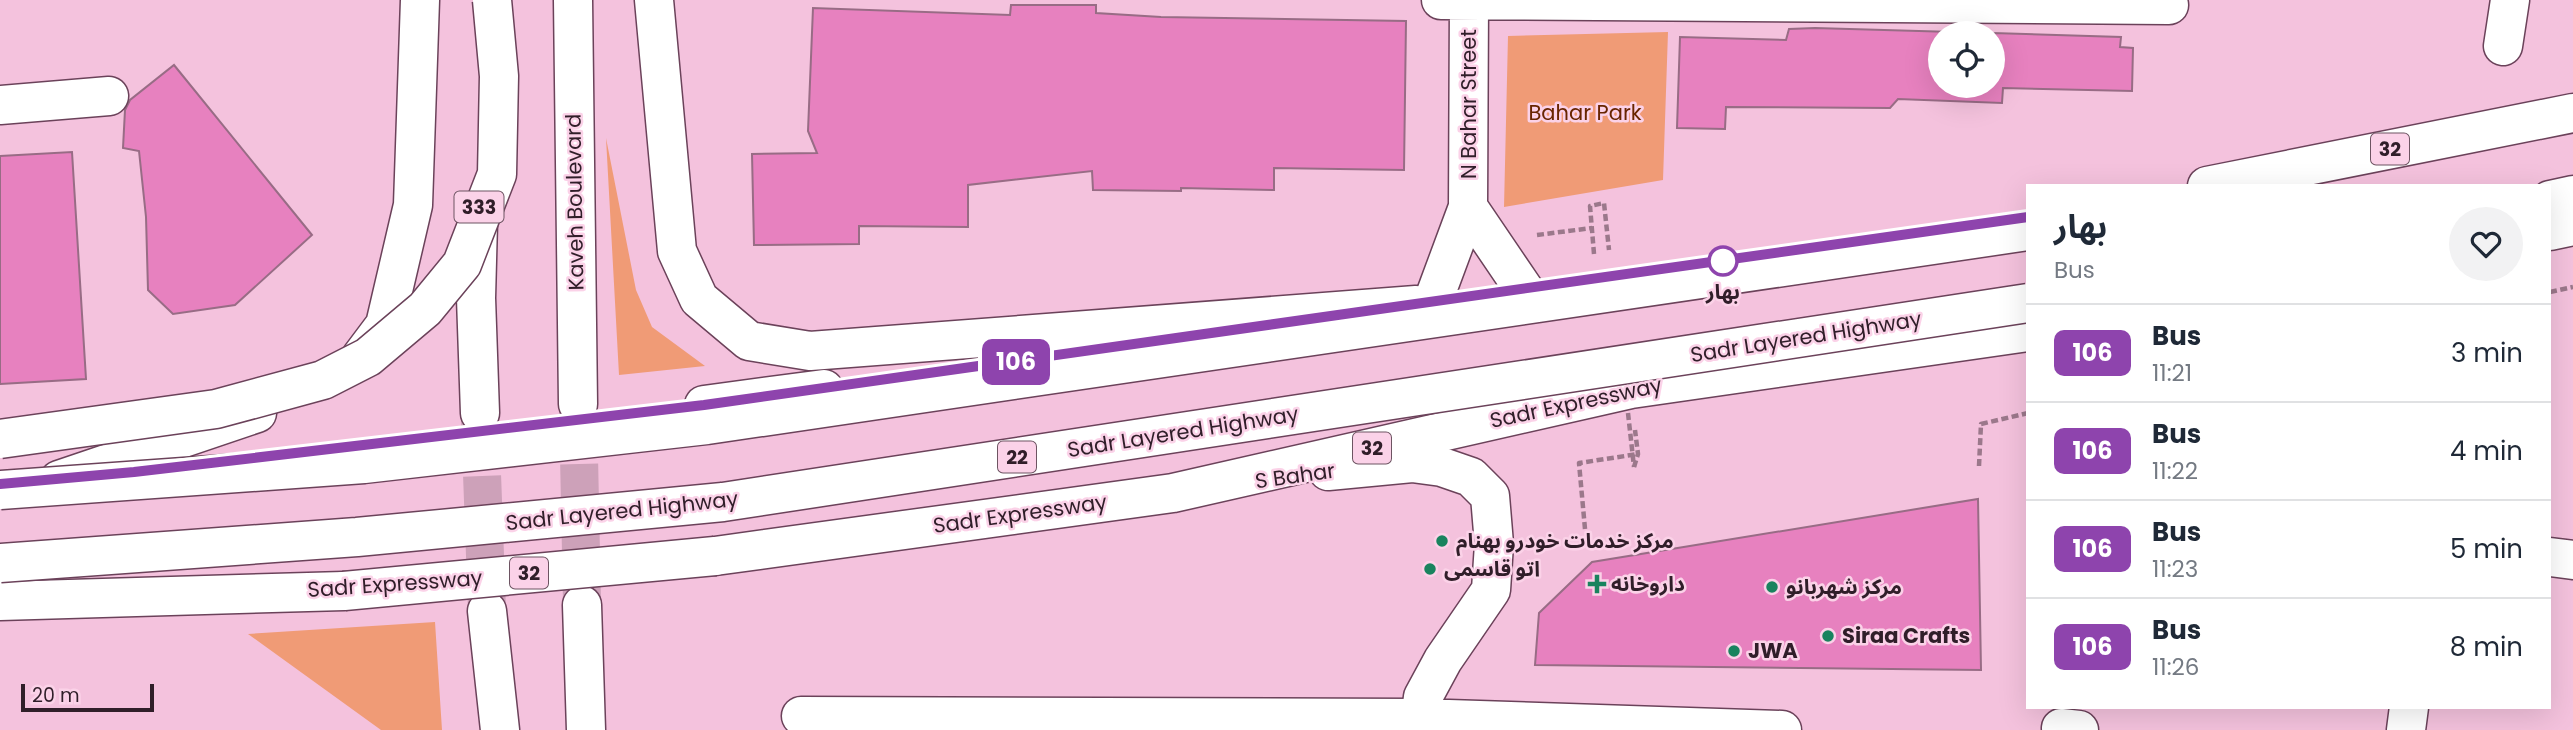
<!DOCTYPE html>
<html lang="en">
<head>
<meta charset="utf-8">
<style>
  body { margin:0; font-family:Poppins,"Noto Sans Arabic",sans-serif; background:#f2f2f3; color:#1f2937; height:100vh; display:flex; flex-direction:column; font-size:26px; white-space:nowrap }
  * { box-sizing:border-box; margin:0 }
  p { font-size:23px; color:#747a83 }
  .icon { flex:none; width:38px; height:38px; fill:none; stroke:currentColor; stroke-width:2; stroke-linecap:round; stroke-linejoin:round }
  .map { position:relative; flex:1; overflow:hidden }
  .details { position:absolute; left:2026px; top:184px; width:525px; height:525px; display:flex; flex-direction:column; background:#fff; border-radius:0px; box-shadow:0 7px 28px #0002 }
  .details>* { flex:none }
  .badge { padding:0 14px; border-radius:10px; font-size:24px; line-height:46px }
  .buttons { position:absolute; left:1928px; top:21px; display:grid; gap:14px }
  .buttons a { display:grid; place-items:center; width:77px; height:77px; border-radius:50%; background:#fff; box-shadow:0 7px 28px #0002; font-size:35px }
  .scale { position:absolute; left:21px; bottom:18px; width:133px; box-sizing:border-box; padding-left:7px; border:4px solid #301e29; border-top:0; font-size:19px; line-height:24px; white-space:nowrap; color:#301e29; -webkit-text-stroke:5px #fbd2e8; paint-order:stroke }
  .map>.badge { position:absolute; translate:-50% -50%; box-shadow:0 0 0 4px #fff }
  .round { display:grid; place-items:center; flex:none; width:74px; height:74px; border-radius:37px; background:#f2f2f3 }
  .overview { display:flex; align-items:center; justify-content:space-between; height:119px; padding:0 28px }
  h1 { font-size:33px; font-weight:700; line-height:52px }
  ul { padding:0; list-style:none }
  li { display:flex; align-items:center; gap:21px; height:98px; padding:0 28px; border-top:2px solid #e0e1e3 }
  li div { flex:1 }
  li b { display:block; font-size:26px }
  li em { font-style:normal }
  li .badge { min-width:77px; font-weight:700; text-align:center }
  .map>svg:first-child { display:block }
  .green { fill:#f09b76 }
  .building { fill:#e781bf; stroke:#986c85; stroke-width:2 }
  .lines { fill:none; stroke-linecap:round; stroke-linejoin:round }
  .major-tunnel { stroke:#cda1b9; stroke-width:38; stroke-dasharray:38 19; stroke-linecap:butt }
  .minor-casing { stroke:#6b425a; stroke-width:41 }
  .major-casing { stroke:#6b425a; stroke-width:41 }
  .highway-casing { stroke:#6b425a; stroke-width:41 }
  .path { stroke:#9b788b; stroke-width:4.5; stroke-dasharray:7 3.5; stroke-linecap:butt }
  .minor { stroke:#fff; stroke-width:38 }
  .major { stroke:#fff; stroke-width:38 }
  .highway { stroke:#fff; stroke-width:38 }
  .highway-bridge-casing { stroke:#6b425a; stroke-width:41; stroke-linecap:butt }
  .path-bridge { stroke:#9b788b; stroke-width:4.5; stroke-dasharray:7 3.5; stroke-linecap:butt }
  .highway-bridge { stroke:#fff; stroke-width:38 }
  .line-casing { stroke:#fff; stroke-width:16 }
  .line { stroke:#8e44ad; stroke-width:10 }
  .stop-dot { fill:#fff; stroke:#8e44ad; stroke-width:3.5 }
  .poi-dot { fill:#19835e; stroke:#fbd2e8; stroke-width:2.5 }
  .labels { text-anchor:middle; stroke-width:5; stroke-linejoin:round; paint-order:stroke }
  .shield { fill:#fbd2e8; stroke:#6d5462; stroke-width:2 }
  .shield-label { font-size:19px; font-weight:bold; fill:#301e29 }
  .street-label { font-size:21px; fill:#301e29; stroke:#fbd2e8 }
  .park-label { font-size:21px; fill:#682500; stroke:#fbd2e8 }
  .stop-label { font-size:21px; font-weight:bold; fill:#301e29; stroke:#fbd2e8 }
  .poi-label { font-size:21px; font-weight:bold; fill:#301e29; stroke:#fbd2e8; text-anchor:start }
</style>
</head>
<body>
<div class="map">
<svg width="2573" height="730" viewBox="0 0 2573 730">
  <rect width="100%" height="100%" fill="#f4c2dd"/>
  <path class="green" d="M1668,32L1663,180L1504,207L1508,36Z
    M606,138L636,290L652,327L705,366L619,375Z
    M435,622L442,730H381L248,634Z"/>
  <path class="building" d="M1011,5H1096V13L1161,17L1406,21L1404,170L1274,168V190L1181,188V191L1093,190L1092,171L968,185V227L859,226V244L754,245L752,154L817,153L808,131L813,8L1010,15Z
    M1815,28L1988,33H1941V86H1993V33L2121,37L2120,47L2133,48L2132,91L2003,88L2002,103L1898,99L1890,108L1726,107L1725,129L1677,128L1680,37L1786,40L1789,29Z
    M174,65L312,235L235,305L173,314L148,290L146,217L139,151L123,148L125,110L130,100Z
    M72,152L86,379L0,384V156Z
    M1978,499L1981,670L1535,665L1539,613L1592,562Z"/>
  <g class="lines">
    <path class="major-tunnel" d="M578,407L582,602
      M480,419L487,610"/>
    <defs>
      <path id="minor" d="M1441,0L2169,5
        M2503,46L2510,0
        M0,105L109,96
        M1468,207L1525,291
        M1432,304L1468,207L1469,0
        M1328,471L1412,463L1442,467L1471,477L1490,496L1494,544L1491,590L1443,660L1423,697L1419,730
        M2550,557L2573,560
        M801,716L1418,718L1782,730
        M2061,728L2079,730
        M2406,730L2409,707"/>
      <path id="major" d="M573,0L578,404
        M654,0L677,251L699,299L749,341L810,351L1416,305
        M478,223L476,298L480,413
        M361,357L385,325L413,205L420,0
        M59,480L257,413
        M582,605L586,730
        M487,611L500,730"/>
      <path id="highway" d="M2207,186L2573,113
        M2550,200L2573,195
        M2550,231L2573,226
        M704,405L824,389
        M715,556L1173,493L1631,389L2028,332
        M0,601L344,591"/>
    </defs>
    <use href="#minor" class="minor-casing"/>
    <use href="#major" class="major-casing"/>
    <use href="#highway" class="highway-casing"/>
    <path class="path" d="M1537,235L1592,228
      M1594,254L1590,206L1604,203L1609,250
      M2550,292L2573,287
      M1979,466L1981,424L2028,413
      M1634,467L1638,454L1635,430
      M1585,529L1579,463L1638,454"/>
    <use href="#minor" class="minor"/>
    <use href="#major" class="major"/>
    <use href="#highway" class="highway"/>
    <defs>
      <path id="highway-bridge" d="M0,439L216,409L323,380L368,357L425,309L462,264L497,174L499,76L492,0
        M0,490L364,464L707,425L2028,231
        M0,563L357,537L723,502L2028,303
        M344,591L715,556"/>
    </defs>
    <use href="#highway-bridge" class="highway-bridge-casing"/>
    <path class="path-bridge" d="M1628,413L1634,467"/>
    <use href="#highway-bridge" class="highway-bridge"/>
  </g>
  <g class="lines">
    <defs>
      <path id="line" d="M0,484L134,472L704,405L2028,217"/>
    </defs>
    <use href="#line" class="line-casing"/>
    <use href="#line" class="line"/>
  </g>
  <circle class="stop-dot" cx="1723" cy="261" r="14"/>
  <g class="poi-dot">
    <circle cx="1442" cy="541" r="7"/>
    <circle cx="1430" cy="569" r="7"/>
    <path d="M1593.5 573.5h7v7h7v7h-7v7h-7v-7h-7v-7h7z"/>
    <circle cx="1772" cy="587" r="7"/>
    <circle cx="1828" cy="636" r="7"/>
    <circle cx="1734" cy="651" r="7"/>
  </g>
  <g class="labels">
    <g class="shield">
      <rect x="2371" y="133.5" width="38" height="31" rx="5"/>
      <rect x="454.5" y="191.5" width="49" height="31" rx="5"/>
      <rect x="1353" y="432.5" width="38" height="31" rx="5"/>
      <rect x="998" y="441.5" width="38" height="31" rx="5"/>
      <rect x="510" y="557.5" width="38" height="31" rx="5"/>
    </g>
    <g class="shield-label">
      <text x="2390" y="156">32</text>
      <text x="479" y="214">333</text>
      <text x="1372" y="455">32</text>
      <text x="1017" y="464">22</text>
      <text x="529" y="580">32</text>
    </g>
    <g class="street-label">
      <text transform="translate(1469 104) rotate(-90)" y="7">N Bahar Street</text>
      <text transform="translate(575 202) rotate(-91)" y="7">Kaveh Boulevard</text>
      <text transform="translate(1806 337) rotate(-9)" y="7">Sadr Layered Highway</text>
      <text transform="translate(1576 403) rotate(-12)" y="7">Sadr Expressway</text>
      <text transform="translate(1183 432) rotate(-9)" y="7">Sadr Layered Highway</text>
      <text transform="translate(1295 476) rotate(-8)" y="7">S Bahar</text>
      <text transform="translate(622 511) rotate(-6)" y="7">Sadr Layered Highway</text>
      <text transform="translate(1020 514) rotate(-8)" y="7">Sadr Expressway</text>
      <text transform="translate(395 584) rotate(-4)" y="7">Sadr Expressway</text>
    </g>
    <g class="park-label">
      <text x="1585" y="120">Bahar Park</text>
    </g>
    <g class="stop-label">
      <text x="1723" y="299">بهار</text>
    </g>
    <g class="poi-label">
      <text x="1456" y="548">مرکز خدمات خودرو بهنام</text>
      <text x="1444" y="576">اتو قاسمی</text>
      <text x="1611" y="591">داروخانه</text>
      <text x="1786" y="594">مرکز شهربانو</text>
      <text x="1842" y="643">Siraa Crafts</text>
      <text x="1748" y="658">JWA</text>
    </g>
  </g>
</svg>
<div class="buttons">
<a><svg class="icon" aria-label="locate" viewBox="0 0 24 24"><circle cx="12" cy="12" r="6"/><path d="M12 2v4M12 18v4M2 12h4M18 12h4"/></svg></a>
</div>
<div class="scale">20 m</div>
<b class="badge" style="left:1016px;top:362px;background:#8e44ad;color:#fff">106</b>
<section class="details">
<div class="overview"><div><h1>بهار</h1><p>Bus</p></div><a class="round"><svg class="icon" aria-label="heart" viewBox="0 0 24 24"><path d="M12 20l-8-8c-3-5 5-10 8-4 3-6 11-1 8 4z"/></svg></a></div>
<ul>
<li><span class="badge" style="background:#8e44ad;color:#fff">106</span><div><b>Bus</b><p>11:21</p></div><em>3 min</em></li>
<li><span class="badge" style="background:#8e44ad;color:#fff">106</span><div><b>Bus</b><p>11:22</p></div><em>4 min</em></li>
<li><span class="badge" style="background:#8e44ad;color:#fff">106</span><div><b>Bus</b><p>11:23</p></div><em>5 min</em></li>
<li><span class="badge" style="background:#8e44ad;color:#fff">106</span><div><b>Bus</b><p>11:26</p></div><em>8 min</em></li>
</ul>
</section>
</div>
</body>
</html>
